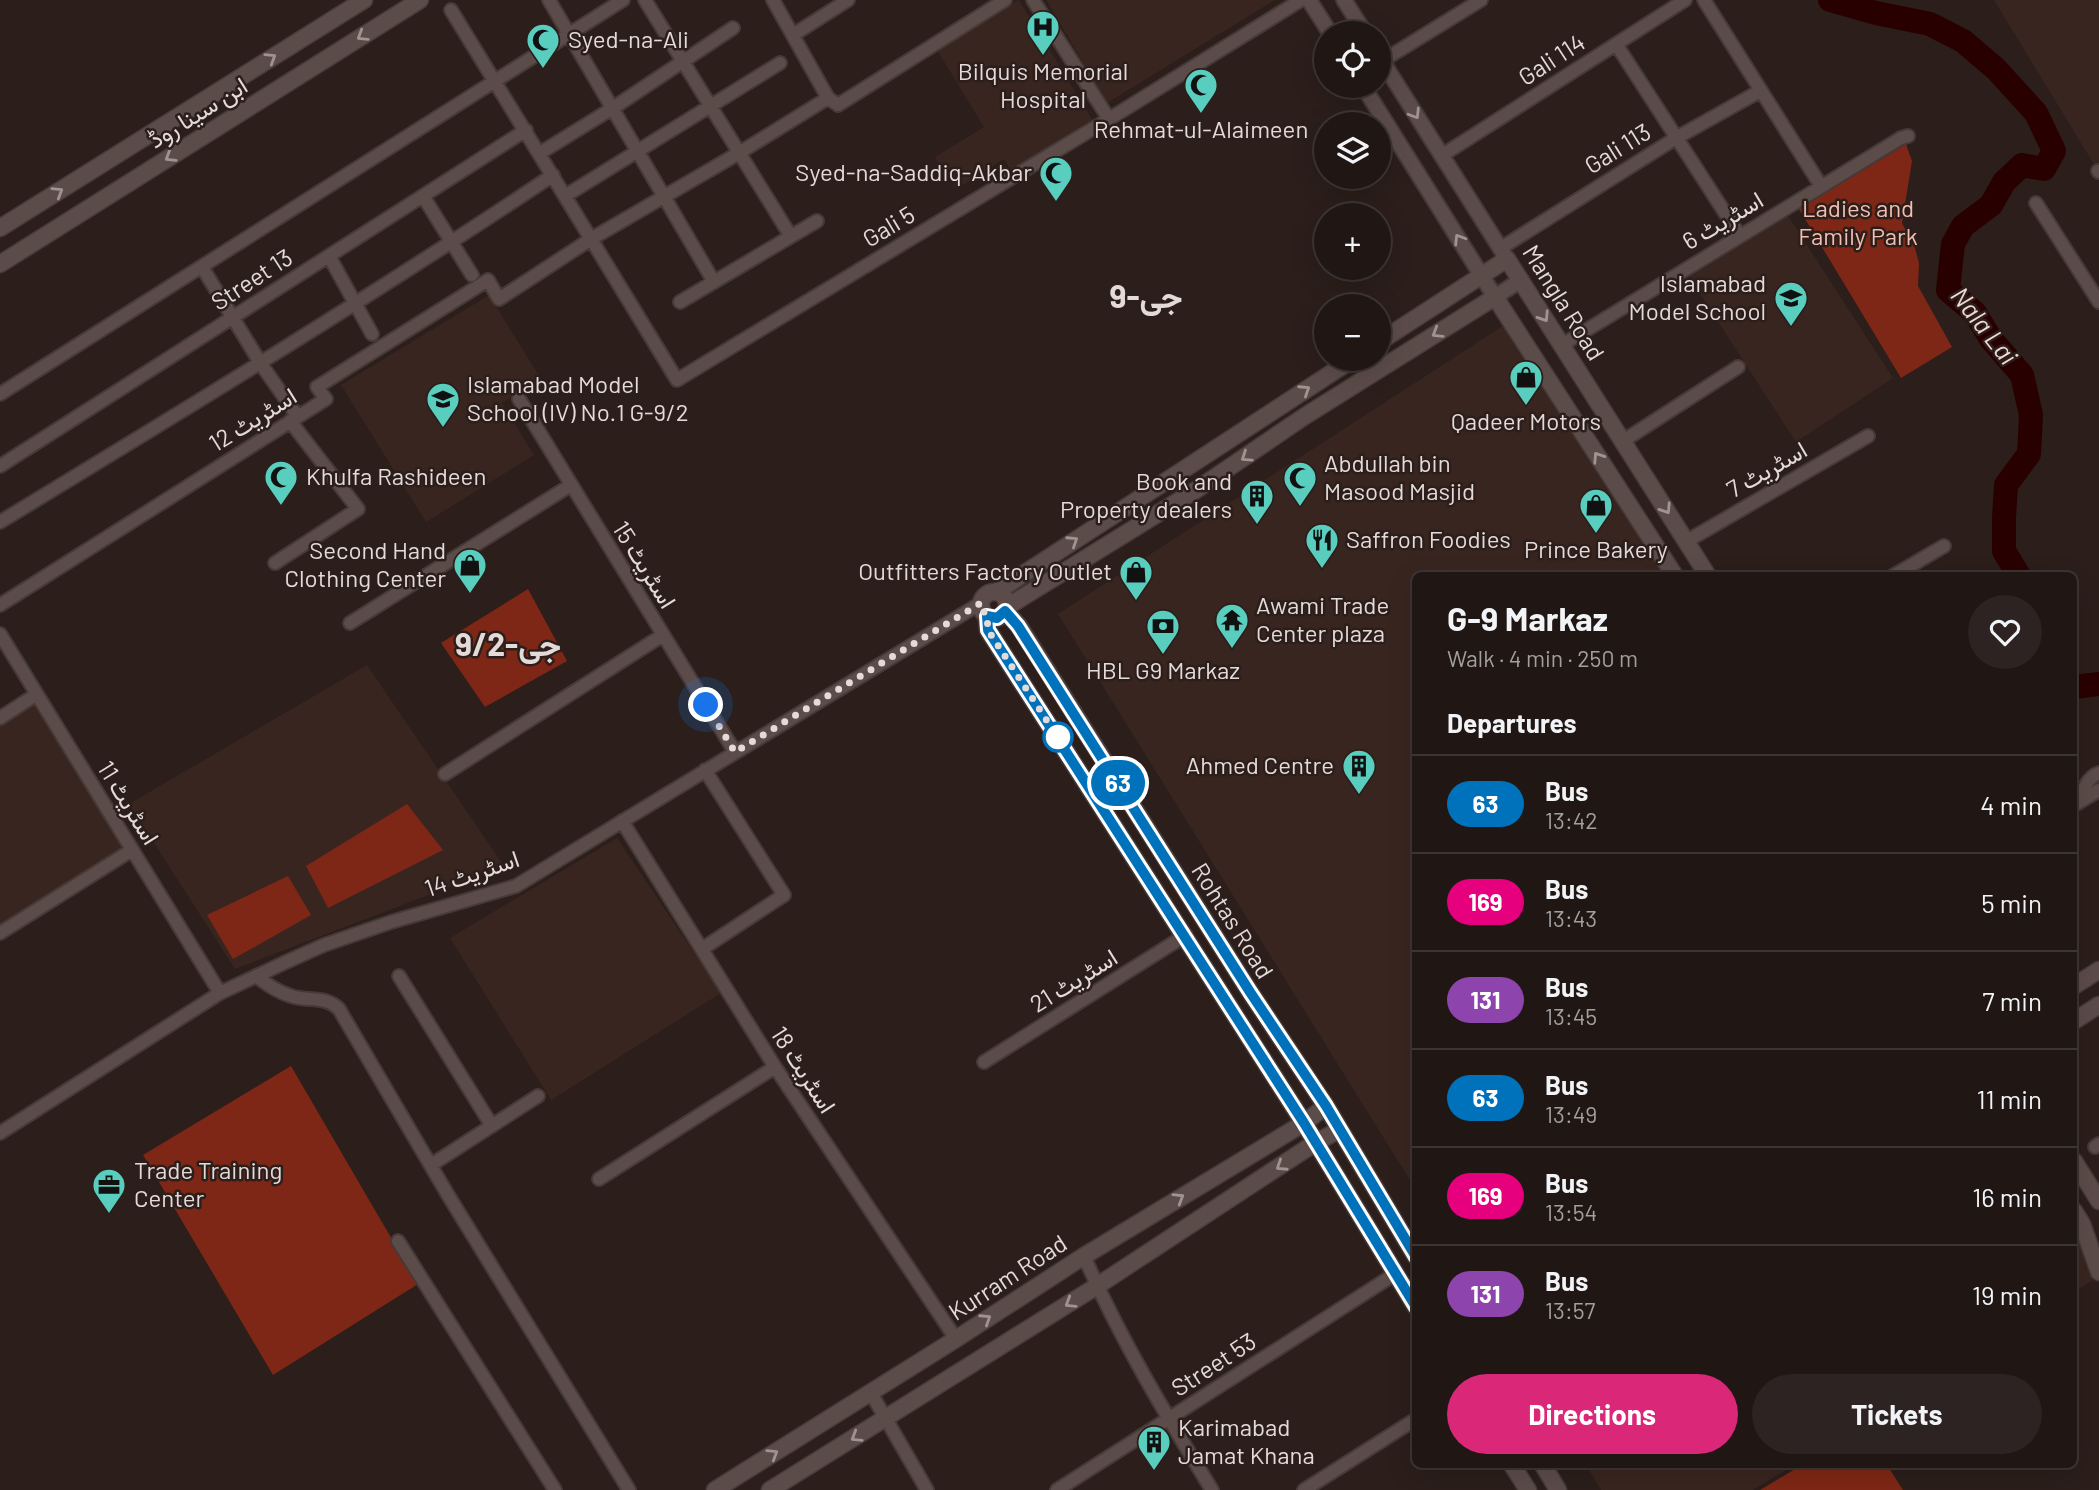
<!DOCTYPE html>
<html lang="en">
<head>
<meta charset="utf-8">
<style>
  body { margin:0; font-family:Barlow,Vazirmatn,sans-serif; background:#2d2322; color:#f1f3f6; height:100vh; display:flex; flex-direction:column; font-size:26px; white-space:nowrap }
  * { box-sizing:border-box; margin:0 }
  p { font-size:23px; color:#a29fa0 }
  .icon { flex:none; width:38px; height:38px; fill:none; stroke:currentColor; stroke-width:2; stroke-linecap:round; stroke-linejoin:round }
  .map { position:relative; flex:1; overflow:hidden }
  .drawer { position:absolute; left:1412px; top:572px; width:665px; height:896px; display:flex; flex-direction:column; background:#201614; border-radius:10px; box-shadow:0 7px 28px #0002,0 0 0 2px #3d3534 }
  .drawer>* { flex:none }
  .badge { padding:0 14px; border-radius:23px; font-size:24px; line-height:46px }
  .fabs { position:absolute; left:1314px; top:21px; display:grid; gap:14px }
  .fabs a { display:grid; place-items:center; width:77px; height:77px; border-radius:50%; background:#201614; box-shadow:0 7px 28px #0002,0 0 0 2px #3d3534; font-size:35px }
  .you { position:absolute; width:35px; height:35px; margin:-18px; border:5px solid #fff; border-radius:50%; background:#1a73e8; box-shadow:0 0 0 10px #1a73e833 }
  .map>.badge { position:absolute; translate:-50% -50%; box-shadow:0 0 0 4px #fff }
  h2 { padding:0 35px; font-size:26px; line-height:63px }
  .round { display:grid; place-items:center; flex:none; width:74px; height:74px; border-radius:37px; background:#2d2322 }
  .summary { display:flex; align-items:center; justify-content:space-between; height:119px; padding:0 35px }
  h1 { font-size:33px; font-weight:700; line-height:52px }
  .cta { display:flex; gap:14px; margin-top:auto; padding:14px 35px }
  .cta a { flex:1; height:80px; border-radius:42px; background:#db2777; color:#fff; font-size:28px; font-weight:700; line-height:80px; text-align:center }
  .cta a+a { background:#2d2322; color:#f1f3f6 }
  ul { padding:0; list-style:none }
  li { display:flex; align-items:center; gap:21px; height:98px; padding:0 35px; border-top:2px solid #3d3534 }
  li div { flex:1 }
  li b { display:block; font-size:26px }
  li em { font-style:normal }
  li .badge { min-width:77px; font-weight:700; text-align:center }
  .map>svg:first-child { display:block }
  .built { fill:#392520 }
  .green { fill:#7f2716 }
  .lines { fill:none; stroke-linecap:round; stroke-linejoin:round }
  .river { stroke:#290000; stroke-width:24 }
  .minor-casing { stroke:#453a38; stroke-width:16 }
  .tertiary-casing { stroke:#453a38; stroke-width:18 }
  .secondary-casing { stroke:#453a38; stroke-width:19 }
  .minor { stroke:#5c4c49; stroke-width:12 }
  .tertiary { stroke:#5c4c49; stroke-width:14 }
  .secondary { stroke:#5c4c49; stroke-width:16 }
  .oneway { stroke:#a09390 }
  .line-casing { stroke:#fff; stroke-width:16 }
  .line { stroke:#0072bc; stroke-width:10 }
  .walk { stroke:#e4dad8; stroke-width:7; stroke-dasharray:0 12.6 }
  .stop-dot { fill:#fff; stroke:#0072bc; stroke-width:3.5 }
  .labels { text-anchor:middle; stroke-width:5; stroke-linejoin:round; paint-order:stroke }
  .poi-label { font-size:24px; fill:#e4dad8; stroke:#2b1e1b; text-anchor:start }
  .street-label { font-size:24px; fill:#e4dad8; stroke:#2b1e1b }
  .park-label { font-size:24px; fill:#f3bfb2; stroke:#2b1e1b }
  .water-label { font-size:26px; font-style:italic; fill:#f3d8d2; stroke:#2b1e1b }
  .district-label { font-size:32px; font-weight:bold; fill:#e4dad8; stroke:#2b1e1b }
</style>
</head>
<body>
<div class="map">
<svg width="2099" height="1490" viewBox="0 0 2099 1490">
  <rect width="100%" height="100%" fill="#2b1e1b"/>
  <path class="built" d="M1018,0H1019L1093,121L1012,172L1004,159L957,189L935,157L984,127L937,50Z
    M1046,0H1275L1107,103Z
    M1994,0H2099V172L2098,171Z
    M1788,216L1893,378L1796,442L1689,277Z
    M489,295L541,379L502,403L534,455L426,522L341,385Z
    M1512,320L1672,576H1416V1190L1058,614Z
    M367,665L504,866L235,969L129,804Z
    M35,703L131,859L0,940V726Z
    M617,838L721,993L551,1100L450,938Z
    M2074,1214L2099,1276L2074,1292Z
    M1586,1465H1794L1753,1490H1601Z"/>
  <path class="green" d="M1906,144L1912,161L1902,223L1915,248L1919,263L1918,286L1952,347L1901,378L1799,209Z
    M528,589L567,661L485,707L441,643Z
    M407,804L443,850L328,908L306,866Z
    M288,876L311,915L233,959L207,915Z
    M291,1066L418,1284L273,1375L143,1155Z
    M1802,1465H1887L1903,1490H1760Z"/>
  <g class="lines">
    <path class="river" d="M1830,0L1876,13L1930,24L1963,41L1996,69L2036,113L2054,151L2044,169L2022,165L2004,182L1991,205L1963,226L1953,244L1948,290L1975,313L1991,339L2022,375L2031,415L2029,454L2006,485L2004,518V551L2019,576
      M2074,687L2099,684"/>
    <defs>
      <path id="minor" d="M549,0L714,282
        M645,0L790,235
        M773,0L828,98L838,105L1005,0
        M1033,0L1109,119
        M1704,0L1821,186
        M793,35L848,0
        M1616,44L1740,236
        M1382,61L1481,0
        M828,98L739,153L591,239L677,380L1109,119L1301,0
        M540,153L613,108L733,28
        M1441,156L1685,0
        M2098,171L2099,172
        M423,196L472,275
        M565,196L780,63
        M2036,203L2099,302
        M1501,248L1676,138L1760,91
        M329,256L372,334
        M202,267L261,364L298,417
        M680,302L817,221
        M1562,345L1901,138L1908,136
        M0,394L623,0
        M519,399L735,752
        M1623,441L1738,367
        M0,466L526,130
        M0,522C186,409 372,296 553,175
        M1687,541L1868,436
        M275,563L358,509L290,421
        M1893,576L1944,546
        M0,605L326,399L317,387L488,280L499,299L591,239L451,10
        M350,623L571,485
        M0,634L220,993
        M0,718L37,694
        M445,774L663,635
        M2079,802C2083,791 2087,777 2099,773
        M2078,803L2099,790
        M622,821L775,1067L956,1339
        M0,933L132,850
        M702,949L784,895L705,770
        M256,976C267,984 277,992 291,996C308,1002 325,995 339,1009L448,1195L629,1490
        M399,976L492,1126
        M984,1062L1186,935
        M0,1133L220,993L286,962L324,945L391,922L516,886L981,603
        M2095,1147L2099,1144
        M431,1165L538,1096
        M599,1179L775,1067
        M398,1241L555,1490
        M1084,1256C1119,1337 1166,1415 1212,1490
        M871,1393L927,1490
        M1057,1490L1395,1274
        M1304,1490L1416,1419"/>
      <path id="tertiary" d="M1309,0L1330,33
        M1344,0L1365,33
        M1379,56L1507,259
        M1363,86L1495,297L1521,280"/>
      <path id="secondary" d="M0,228L364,0
        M0,264L420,0
        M1379,342L1507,259L1708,576
        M981 605a13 13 0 1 1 26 0a13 13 0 1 1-26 0Z
        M996,592L1353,359
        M1007,607L1196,490L1305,416L1495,297L1675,576
        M1005,611L1019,626L1250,992L1326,1106L1416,1257
        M987,616L988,630L1304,1123L1416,1307
        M2074,986L2099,970
        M2074,1021L2099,1005
        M2074,1161L2099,1201
        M2074,1211L2082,1224L2099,1272
        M1512,1465L1528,1490
        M1543,1465L1558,1490
        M715,1490L956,1339L1084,1256L1304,1123L1326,1106
        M770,1490L1097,1286L1315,1143L1339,1130"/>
    </defs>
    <use href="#minor" class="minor-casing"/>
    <use href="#tertiary" class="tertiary-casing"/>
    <use href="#secondary" class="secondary-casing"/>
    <use href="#minor" class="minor"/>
    <use href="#tertiary" class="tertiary"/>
    <use href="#secondary" class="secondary"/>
  </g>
  <defs><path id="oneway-chevron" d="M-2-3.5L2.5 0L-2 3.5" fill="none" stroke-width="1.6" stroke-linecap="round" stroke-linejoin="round" transform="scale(1.75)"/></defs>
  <g class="oneway">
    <use href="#oneway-chevron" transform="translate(362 36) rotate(148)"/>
    <use href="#oneway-chevron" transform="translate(271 58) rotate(-32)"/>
    <use href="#oneway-chevron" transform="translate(1415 114) rotate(58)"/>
    <use href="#oneway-chevron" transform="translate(170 157) rotate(148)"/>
    <use href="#oneway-chevron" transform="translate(58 192) rotate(-32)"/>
    <use href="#oneway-chevron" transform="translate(1459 239) rotate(-122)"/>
    <use href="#oneway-chevron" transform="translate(1544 317) rotate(57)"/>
    <use href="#oneway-chevron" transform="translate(1437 333) rotate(148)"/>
    <use href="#oneway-chevron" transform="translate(1305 390) rotate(-33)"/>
    <use href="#oneway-chevron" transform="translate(1246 457) rotate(146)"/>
    <use href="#oneway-chevron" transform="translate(1598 457) rotate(-123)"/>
    <use href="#oneway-chevron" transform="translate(1666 509) rotate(57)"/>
    <use href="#oneway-chevron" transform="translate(1073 541) rotate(-33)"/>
    <use href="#oneway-chevron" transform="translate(1281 1166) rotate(147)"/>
    <use href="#oneway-chevron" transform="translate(1179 1198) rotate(-31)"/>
    <use href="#oneway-chevron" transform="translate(1070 1303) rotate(148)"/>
    <use href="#oneway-chevron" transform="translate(986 1319) rotate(-33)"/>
    <use href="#oneway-chevron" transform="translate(856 1437) rotate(148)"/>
    <use href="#oneway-chevron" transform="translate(773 1454) rotate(-32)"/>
  </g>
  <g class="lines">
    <defs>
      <path id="line" d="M1416,1257L1326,1106L1250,992L1018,626L1005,611L997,618L987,616L988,630L1304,1123L1416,1307"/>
    </defs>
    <use href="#line" class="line-casing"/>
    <use href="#line" class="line"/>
    <path class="walk" d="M706,705L735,752L981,603V608L987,616L988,630L1064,747L1058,737"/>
  </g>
  <defs>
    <symbol id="hospital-pin" viewBox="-11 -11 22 30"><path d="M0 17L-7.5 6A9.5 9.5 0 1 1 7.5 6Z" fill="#59cebe" stroke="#2b1e1b"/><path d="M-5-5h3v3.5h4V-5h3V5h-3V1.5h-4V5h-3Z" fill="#111"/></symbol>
    <symbol id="mosque-pin" viewBox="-11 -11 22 30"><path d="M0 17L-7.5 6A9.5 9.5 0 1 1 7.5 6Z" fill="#59cebe" stroke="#2b1e1b"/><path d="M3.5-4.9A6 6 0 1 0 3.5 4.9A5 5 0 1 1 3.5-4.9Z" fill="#111"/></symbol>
    <symbol id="school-pin" viewBox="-11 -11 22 30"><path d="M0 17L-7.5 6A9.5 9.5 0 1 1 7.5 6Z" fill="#59cebe" stroke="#2b1e1b"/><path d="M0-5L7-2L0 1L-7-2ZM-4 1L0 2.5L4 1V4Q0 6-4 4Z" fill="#111"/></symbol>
    <symbol id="shop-pin" viewBox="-11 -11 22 30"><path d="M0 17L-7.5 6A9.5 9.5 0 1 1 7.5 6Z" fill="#59cebe" stroke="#2b1e1b"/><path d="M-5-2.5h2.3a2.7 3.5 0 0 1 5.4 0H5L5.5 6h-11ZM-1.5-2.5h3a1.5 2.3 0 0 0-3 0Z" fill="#111"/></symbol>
    <symbol id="building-pin" viewBox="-11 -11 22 30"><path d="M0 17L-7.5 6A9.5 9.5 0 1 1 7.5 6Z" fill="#59cebe" stroke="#2b1e1b"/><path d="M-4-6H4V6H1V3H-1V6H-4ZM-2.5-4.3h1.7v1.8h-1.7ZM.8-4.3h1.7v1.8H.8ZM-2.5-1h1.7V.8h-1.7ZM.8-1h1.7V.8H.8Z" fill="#111"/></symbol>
    <symbol id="restaurant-pin" viewBox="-11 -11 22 30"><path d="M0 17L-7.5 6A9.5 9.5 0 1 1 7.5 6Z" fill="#59cebe" stroke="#2b1e1b"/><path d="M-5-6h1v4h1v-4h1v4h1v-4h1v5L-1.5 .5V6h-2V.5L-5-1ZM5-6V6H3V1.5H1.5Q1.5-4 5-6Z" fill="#111"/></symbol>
    <symbol id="temple-pin" viewBox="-11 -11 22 30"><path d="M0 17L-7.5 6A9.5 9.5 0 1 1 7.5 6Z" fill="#59cebe" stroke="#2b1e1b"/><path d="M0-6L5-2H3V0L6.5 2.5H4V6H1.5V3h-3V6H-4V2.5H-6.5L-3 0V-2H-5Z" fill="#111"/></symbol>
    <symbol id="bank-pin" viewBox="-11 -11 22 30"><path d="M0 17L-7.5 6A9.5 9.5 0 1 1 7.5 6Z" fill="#59cebe" stroke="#2b1e1b"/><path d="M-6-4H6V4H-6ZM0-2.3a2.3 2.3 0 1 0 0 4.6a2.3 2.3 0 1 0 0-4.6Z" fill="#111"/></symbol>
    <symbol id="office-pin" viewBox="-11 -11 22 30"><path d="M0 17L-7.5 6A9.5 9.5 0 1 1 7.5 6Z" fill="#59cebe" stroke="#2b1e1b"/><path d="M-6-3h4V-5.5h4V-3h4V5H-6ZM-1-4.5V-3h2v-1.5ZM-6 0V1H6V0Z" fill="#111"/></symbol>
  </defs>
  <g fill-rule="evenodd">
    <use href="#hospital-pin" x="1024" y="8" width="38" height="52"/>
    <use href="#mosque-pin" x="524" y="21" width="38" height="52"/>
    <use href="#mosque-pin" x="1182" y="66" width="38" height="52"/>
    <use href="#mosque-pin" x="1037" y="154" width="38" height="52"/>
    <use href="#school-pin" x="1772" y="279" width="38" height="52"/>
    <use href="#shop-pin" x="1507" y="358" width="38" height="52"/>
    <use href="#school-pin" x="424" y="380" width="38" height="52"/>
    <use href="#mosque-pin" x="262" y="458" width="38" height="52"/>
    <use href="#mosque-pin" x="1281" y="459" width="38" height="52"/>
    <use href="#building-pin" x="1238" y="477" width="38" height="52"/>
    <use href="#shop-pin" x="1577" y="486" width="38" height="52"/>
    <use href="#restaurant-pin" x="1303" y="521" width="38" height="52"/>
    <use href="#shop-pin" x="451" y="546" width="38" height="52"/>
    <use href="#shop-pin" x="1117" y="553" width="38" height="52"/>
    <use href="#temple-pin" x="1213" y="601" width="38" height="52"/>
    <use href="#bank-pin" x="1144" y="607" width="38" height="52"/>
    <use href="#building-pin" x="1340" y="747" width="38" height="52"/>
    <use href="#office-pin" x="90" y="1166" width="38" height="52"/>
    <use href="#building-pin" x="1135" y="1423" width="38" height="52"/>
  </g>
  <circle class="stop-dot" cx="1058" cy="737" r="14"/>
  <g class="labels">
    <g class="poi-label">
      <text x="568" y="48">Syed-na-Ali</text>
      <text x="1043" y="80" text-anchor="middle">Bilquis Memorial<tspan x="1043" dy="28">Hospital</tspan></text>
      <text x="1201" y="138" text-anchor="middle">Rehmat-ul-Alaimeen</text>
      <text x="1032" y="181" text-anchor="end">Syed-na-Saddiq-Akbar</text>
      <text x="1766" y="292" text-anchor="end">Islamabad<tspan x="1766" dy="28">Model School</tspan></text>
      <text x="467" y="393">Islamabad Model<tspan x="467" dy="28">School (IV) No.1 G-9/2</tspan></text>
      <text x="1526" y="430" text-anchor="middle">Qadeer Motors</text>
      <text x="1324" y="472">Abdullah bin<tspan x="1324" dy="28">Masood Masjid</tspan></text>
      <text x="306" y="485">Khulfa Rashideen</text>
      <text x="1232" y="490" text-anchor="end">Book and<tspan x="1232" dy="28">Property dealers</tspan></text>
      <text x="1346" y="548">Saffron Foodies</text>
      <text x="1596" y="558" text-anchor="middle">Prince Bakery</text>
      <text x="446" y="559" text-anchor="end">Second Hand<tspan x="446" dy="28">Clothing Center</tspan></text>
      <text x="1112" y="580" text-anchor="end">Outfitters Factory Outlet</text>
      <text x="1256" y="614">Awami Trade<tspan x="1256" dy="28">Center plaza</tspan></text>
      <text x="1163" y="679" text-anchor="middle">HBL G9 Markaz</text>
      <text x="1334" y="774" text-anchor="end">Ahmed Centre</text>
      <text x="134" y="1179">Trade Training<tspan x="134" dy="28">Center</tspan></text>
      <text x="1178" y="1436">Karimabad<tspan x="1178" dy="28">Jamat Khana</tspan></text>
    </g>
    <g class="street-label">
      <text transform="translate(1552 60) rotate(-33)" y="8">Gali 114</text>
      <text transform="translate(198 113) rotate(-32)" y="8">ابن سینا روڈ</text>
      <text transform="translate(1618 149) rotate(-32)" y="8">Gali 113</text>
      <text transform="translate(1723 221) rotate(-31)" y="8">اسٹریٹ 6</text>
      <text transform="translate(889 227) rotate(-31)" y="8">Gali 5</text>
      <text transform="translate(252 280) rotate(-33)" y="8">Street 13</text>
      <text transform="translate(1563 303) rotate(58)" y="8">Mangla Road</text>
      <text transform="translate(253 420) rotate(-32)" y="8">اسٹریٹ 12</text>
      <text transform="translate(1767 470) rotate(-30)" y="8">اسٹریٹ 7</text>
      <text transform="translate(644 565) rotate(58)" y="8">اسٹریٹ 15</text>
      <text transform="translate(128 803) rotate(58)" y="8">اسٹریٹ 11</text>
      <text transform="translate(472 874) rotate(-19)" y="8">اسٹریٹ 14</text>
      <text transform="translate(1232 921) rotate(58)" y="8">Rohtas Road</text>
      <text transform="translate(1074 981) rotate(-32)" y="8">اسٹریٹ 21</text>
      <text transform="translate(803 1070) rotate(57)" y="8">اسٹریٹ 18</text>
      <text transform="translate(1008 1278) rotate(-33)" y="8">Kurram Road</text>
      <text transform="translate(1214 1365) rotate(-33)" y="8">Street 53</text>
    </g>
    <g class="park-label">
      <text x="1858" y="217">Ladies and<tspan x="1858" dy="28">Family Park</tspan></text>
    </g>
    <g class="water-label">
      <text transform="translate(1984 326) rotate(52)" y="9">Nala Lai</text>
    </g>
    <g class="district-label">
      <text x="1146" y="308">جی-9</text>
      <text x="508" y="656">جی-9/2</text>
    </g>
  </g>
</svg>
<div class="fabs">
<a><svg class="icon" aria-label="locate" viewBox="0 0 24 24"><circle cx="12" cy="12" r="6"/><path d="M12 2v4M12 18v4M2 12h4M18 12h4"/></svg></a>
<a><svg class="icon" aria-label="layers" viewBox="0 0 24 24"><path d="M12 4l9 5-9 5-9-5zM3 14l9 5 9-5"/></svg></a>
<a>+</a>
<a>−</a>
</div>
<div class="you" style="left:706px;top:705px"></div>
<b class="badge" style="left:1118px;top:783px;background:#0072bc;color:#fff">63</b>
<section class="drawer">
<div class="summary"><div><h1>G-9 Markaz</h1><p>Walk · 4 min · 250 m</p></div><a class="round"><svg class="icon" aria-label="heart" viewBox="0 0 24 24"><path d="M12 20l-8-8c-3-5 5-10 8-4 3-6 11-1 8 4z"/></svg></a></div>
<h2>Departures</h2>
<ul>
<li><span class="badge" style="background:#0072bc;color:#fff">63</span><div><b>Bus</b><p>13:42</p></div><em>4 min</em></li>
<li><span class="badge" style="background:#e6007e;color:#fff">169</span><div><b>Bus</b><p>13:43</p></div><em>5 min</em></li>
<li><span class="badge" style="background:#8e44ad;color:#fff">131</span><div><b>Bus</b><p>13:45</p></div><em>7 min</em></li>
<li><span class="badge" style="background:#0072bc;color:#fff">63</span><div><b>Bus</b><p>13:49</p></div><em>11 min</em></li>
<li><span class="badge" style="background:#e6007e;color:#fff">169</span><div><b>Bus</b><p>13:54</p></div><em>16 min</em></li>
<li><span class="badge" style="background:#8e44ad;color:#fff">131</span><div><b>Bus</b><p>13:57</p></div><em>19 min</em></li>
</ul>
<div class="cta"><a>Directions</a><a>Tickets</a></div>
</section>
</div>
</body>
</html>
